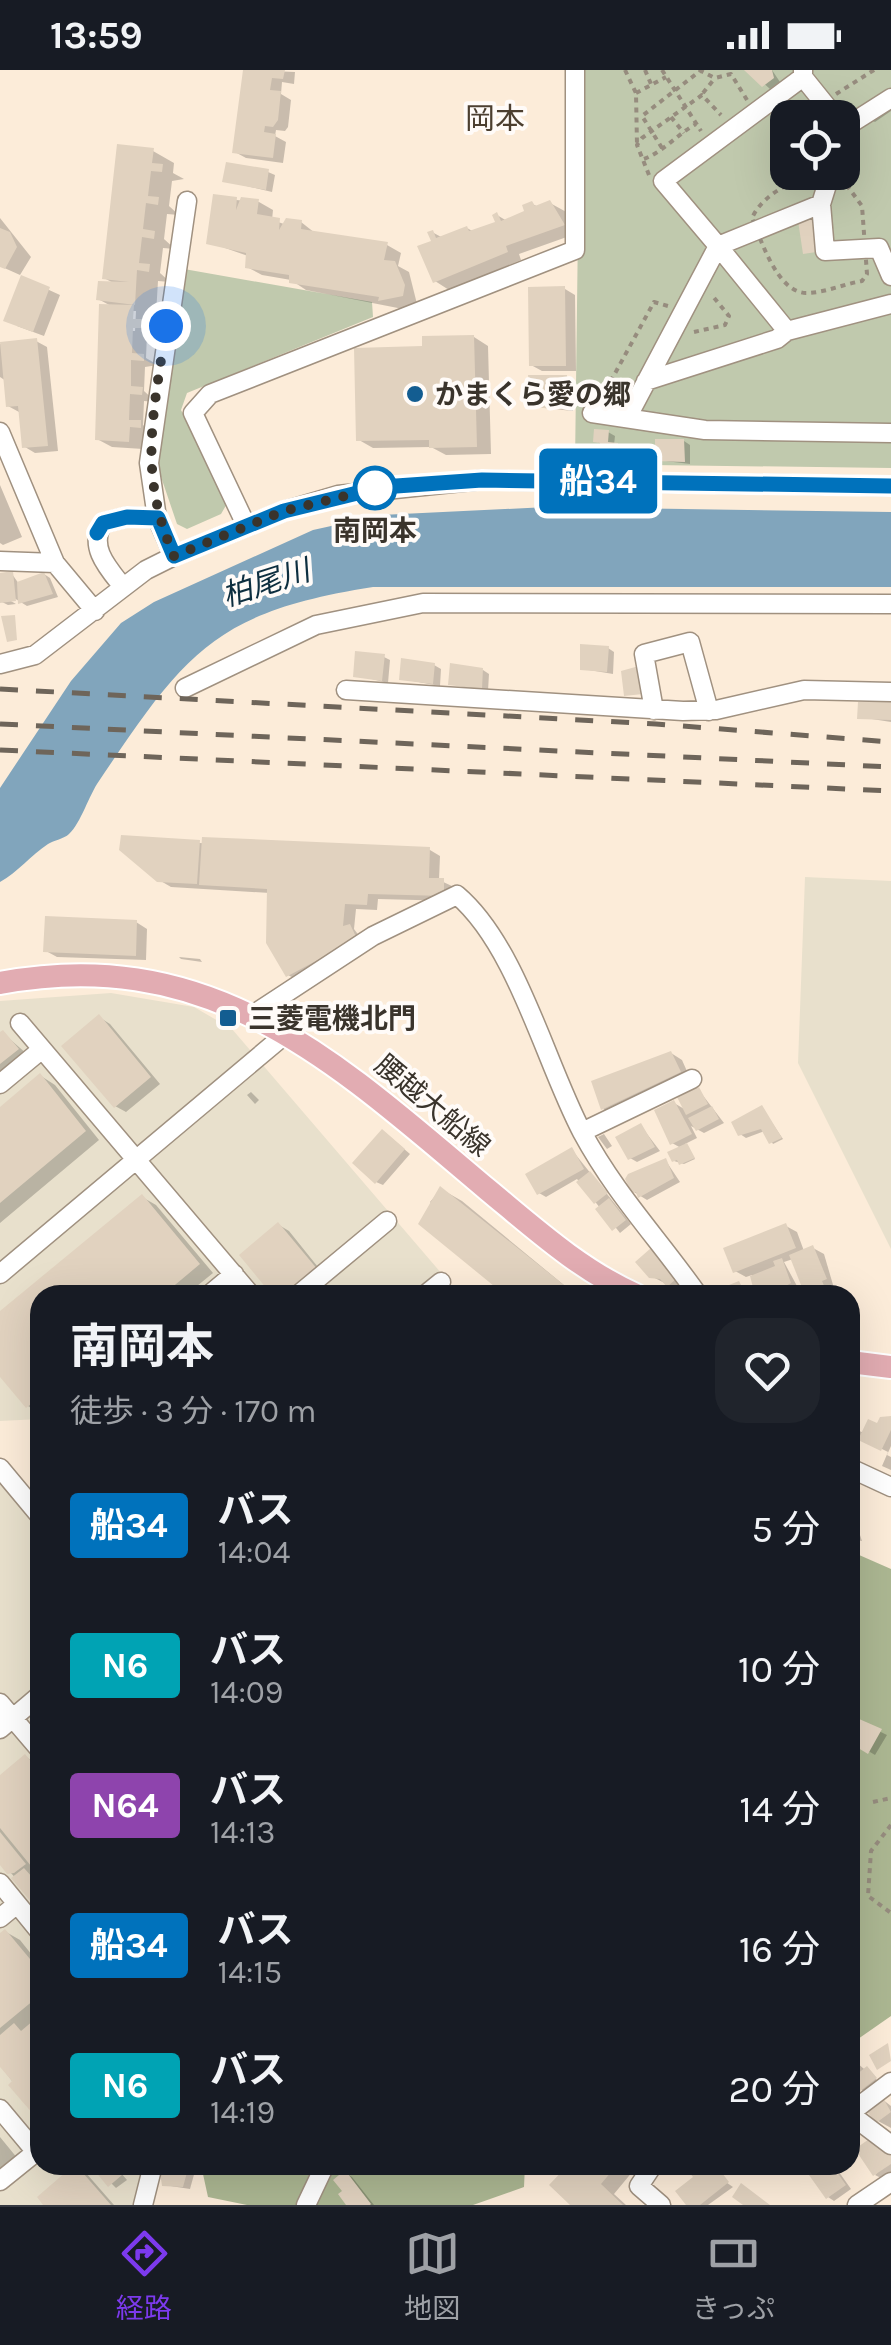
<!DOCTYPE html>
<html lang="ja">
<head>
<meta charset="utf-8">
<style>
  body { margin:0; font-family:Karla,"Noto Sans JP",sans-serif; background:#20242c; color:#f1f3f6; height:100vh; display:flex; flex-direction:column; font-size:38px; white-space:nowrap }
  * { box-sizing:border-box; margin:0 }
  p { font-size:32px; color:#9ea1a6 }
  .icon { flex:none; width:55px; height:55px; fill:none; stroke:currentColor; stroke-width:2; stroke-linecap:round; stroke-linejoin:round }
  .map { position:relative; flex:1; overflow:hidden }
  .drawer { position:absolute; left:30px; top:1215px; width:830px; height:890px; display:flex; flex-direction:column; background:#171b24; border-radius:30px; box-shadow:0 10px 40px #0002 }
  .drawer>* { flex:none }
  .badge { padding:0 20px; border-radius:8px; font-size:35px; line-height:65px }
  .controls { position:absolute; left:770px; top:30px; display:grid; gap:20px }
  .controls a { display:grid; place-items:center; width:90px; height:90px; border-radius:20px; background:#171b24; box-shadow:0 10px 40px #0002; font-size:50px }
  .you { position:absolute; width:50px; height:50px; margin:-25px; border:8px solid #fff; border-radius:50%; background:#1a73e8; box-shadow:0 0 0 15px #1a73e833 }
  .map>.badge { position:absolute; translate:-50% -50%; box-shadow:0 0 0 5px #fff }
  .round { display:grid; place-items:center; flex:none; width:105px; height:105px; border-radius:30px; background:#20242c }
  .overview { display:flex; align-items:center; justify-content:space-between; height:170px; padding:0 40px }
  h1 { font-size:48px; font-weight:700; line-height:75px }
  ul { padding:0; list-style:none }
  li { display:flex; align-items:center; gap:30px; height:140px; padding:0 40px }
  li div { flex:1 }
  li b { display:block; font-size:38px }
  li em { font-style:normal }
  li .badge { min-width:110px; font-weight:700; text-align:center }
  .status { display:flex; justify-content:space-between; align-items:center; height:70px; padding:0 50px; background:#171b24; direction:ltr }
  .status svg { height:28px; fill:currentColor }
  .tab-bar { display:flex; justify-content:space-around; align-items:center; height:140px; border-top:2px solid #363941; background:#171b24; font-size:28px; color:#9ea1a6 }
  .tab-bar a { display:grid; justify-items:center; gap:5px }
  .tab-bar .selected { color:#7c3aed }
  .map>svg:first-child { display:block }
  .industrial { fill:#e8e0cc }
  .green { fill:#c0c9ad; fill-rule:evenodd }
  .forest { fill:#acb792 }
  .water { fill:#81a5bc }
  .shadow { fill:#0003; fill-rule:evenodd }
  .building { fill:#e1d2bf }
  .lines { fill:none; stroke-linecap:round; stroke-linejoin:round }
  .minor-casing { stroke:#a09180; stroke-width:21 }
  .major-casing { stroke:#fff; stroke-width:26 }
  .path { stroke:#968c7e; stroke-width:4; stroke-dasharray:5 5; stroke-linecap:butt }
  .minor { stroke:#fff; stroke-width:18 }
  .major { stroke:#e2acb2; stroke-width:22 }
  .rail { stroke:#6e655a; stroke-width:5; stroke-dasharray:18 18; stroke-linecap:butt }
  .line-casing { stroke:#fff; stroke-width:22 }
  .line { stroke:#0072bc; stroke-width:15 }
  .walk { stroke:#3a342c; stroke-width:10; stroke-dasharray:0 18 }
  .poi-dot { fill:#135d91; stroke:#fffbf8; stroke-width:4 }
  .stop-dot { fill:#fff; stroke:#0072bc; stroke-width:5 }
  .labels { text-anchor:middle; stroke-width:8; stroke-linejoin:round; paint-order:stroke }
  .poi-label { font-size:28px; font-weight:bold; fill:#3a342c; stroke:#fffbf8; text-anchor:start }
  .stop-label { font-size:28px; font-weight:bold; fill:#3a342c; stroke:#fffbf8 }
  .street-label { font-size:28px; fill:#3a342c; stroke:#fffbf8 }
  .neighbourhood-label { font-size:30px; fill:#4c3f30; stroke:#fffbf8 }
  .water-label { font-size:30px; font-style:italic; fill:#0d2e3f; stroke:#fffbf8 }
</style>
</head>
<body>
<div class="status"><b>13:59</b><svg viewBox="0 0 49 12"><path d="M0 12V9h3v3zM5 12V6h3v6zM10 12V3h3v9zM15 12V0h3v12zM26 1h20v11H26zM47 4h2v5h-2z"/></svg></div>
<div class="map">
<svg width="891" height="2135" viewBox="0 0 891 2135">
  <rect width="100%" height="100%" fill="#fcecd9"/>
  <path class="industrial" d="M805,807L891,811V1179L798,993Z
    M111,923L194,937L232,959L460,1225H40V1349L0,1351V931Z
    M0,1408L40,1457V2095H147L135,2135H0Z"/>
  <path class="green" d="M580,0H891V398L575,394ZM788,48H842V102H788Z
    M184,199L372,232L373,247L187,323L181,340L228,432L221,444L187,459L177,454L157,395Z"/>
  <path class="forest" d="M850,1481L891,1499V1946L858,1969L850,1967Z
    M201,2095H525L524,2117L473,2135H247L208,2127Z"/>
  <path class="water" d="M547,437L891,442V517H373C214,542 185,583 99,711C89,725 81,753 69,764C64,769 54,770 48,774C31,785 18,802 0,812V718L71,611L121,553L154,532L313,460L381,445Z"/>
  <path class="shadow" d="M246,0L295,2L294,14L282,12L281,24L291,30L288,57L285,61L276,60L275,66L286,72L283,93L246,88L235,82Z
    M749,0H772L780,12L770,19Z
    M891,22V41L875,52L868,48Z
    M153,81L174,93L173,103L184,109L172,111L169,136L179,145L167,144L164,169L175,179L163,178L160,203L170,212L158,211L156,245L148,244L147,254L158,265L147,264L146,288L158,295L145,297L144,321L156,332L144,331L143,355L155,365L144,364L143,379L112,377L97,369L113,237L98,229L119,216L104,208ZM131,241H136L135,261H130Z
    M268,102L275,105L272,122L225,111Z
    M236,130L259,132L273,140L272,150L284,154L301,152L315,163L387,175L401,183L398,196L409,202L417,234L403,239L306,220L291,210L262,205L247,197L248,186L208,172Z
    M550,133L570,144L578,163L519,184L521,190L449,220L435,211L432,162L443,168L467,158L474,162L498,154L497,145L507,151L527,142L532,134L539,137Z
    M0,148L31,187L20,205L0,196Z
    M23,208L60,225L44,266L17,256Z
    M565,219L575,225L576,301H542L531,295Z
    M474,267L488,276L491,384L446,385L431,377L373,378L359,370L425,279Z
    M36,271L47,277L58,381L35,383L25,377L19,342L8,336L6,311L0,307V274Z
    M567,307L573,311V341L534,337Z
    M608,362L615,366L614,375L624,379L623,389L602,384L603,375L596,371Z
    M684,371L690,375V394L657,390Z
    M0,415L22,467L3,475L0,473Z
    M12,504L19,514L44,504L50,508L58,527L27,536L6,523L4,527L16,534L8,535L0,531V505Z
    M608,578L614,582L613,604L583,599Z
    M384,587L390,590L388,613L356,605Z
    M434,595L441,599L440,616L402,609Z
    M483,600L489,604L488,621L450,614Z
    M891,634V652L859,647Z
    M199,773L430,780L440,786L439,810L454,817V831L378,829L377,840L356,839L354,859L366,875L299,911L288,905L270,823L171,817L159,810Z
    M136,852L147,859L146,890L57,887L46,881Z
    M179,887L200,889L202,892L181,889Z
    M99,947L110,954L160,1014L126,1042L115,1036Z
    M3,963L28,985L0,1009V965Z
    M671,983L682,990L690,1008L614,1045L603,1039Z
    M41,1006L55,1015L99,1070L0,1153V1040Z
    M698,1019L724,1053L704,1063L691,1056L697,1068L685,1074L695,1089L684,1094L674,1091L681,1078L672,1073L674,1033L686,1040Z
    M251,1022L259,1030L255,1034L247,1025Z
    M762,1038L783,1069L773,1074L765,1061L746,1068L740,1064Z
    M641,1056L660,1081L637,1092L630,1088Z
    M604,1064L612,1076L607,1079L598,1067Z
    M389,1066L410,1084L383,1115L376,1112Z
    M572,1080L631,1154L620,1163L577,1109L546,1127L539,1123Z
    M666,1091L680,1112L647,1130L634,1122Z
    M441,1119L462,1131L576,1225H509L430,1132Z
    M142,1127L156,1135L213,1203L186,1225H40V1344L28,1336L0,1303V1244Z
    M279,1155L289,1161L326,1207L304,1225H276Z
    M786,1156L797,1162L804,1181L813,1178L824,1184L836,1225H808L793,1189L784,1192L797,1216L779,1225H758L752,1205L746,1207L735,1201Z
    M651,1181L682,1213L676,1219L651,1206Z
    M850,1241L858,1259L850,1262Z
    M891,1349V1376L887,1385L891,1387V1400L882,1396L888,1382L858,1367L850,1381V1357L864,1363Z
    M850,1419L859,1424L857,1456L862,1471L850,1469Z
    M850,1647L887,1665L875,1685L850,1670Z
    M26,1687L40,1696V1803L37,1799L31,1804L40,1815V1835L0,1791V1709Z
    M6,1862L20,1870L40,1895V2048L0,1995V1867Z
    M850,1987L877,2010L863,2021L850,2005Z
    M882,2029L891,2036V2058L878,2051Z
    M0,2067L18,2089L0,2103Z
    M891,2087V2102L881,2108L875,2105Z
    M93,2095H114L127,2110L116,2118Z
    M571,2095H638L614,2124L626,2135H573Z
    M701,2095L733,2117L708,2135H689L697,2107L692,2102Z
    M812,2095H834L851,2119L834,2131L828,2127Z
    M75,2097L86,2103L114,2135H47Z
    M189,2097L195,2101L190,2119L164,2115L162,2098Z
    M345,2103L352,2107L374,2135H350Z"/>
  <path class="building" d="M243,0H285L283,9L272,8L270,20L281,21L278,50L273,57L265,56L264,62L276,64L273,88L232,83Z
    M744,0H772L774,8L762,17Z
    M117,74L154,78L152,93L163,94L162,102L151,101L148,126L159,127L158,135L146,133L143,159L155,161L154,169L142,167L139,193L150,194L149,202L137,200L135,235L96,230L98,211L129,212L102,209Z
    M226,92L269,99L266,120L222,112Z
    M213,124L237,127L236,140L241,127L259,129L257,144L280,148L279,160L286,148L302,150L301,159L388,172L384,190L395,191L405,215L403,226L378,231L379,227L289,213V205L245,198L246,183L206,174Z
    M550,130L565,155L506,176L508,182L433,213L417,176L431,171L427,162L433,160L436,168L467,156L469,161L495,152L492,145L497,142L501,151L524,141L522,135L532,131L535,136Z
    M816,141L823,181L803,184L797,144Z
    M0,158L10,162L17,177L5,199L0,197Z
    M21,205L50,217L33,262L3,251Z
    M565,216L566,296H529L528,217Z
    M99,234L134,235L133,249H145L144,258H133L132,283L144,284V291L131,290V316L143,317L142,325L130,324L129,350H141V358L130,357L129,372L95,370Z
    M474,265L477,377L429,378V370L356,371L354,278L422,276V266Z
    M37,268L48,376L22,378L18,336L6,337L0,272Z
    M528,305H567V338H531Z
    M594,359L609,360L608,372L618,373L617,387L599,385L600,373L593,372Z
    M655,369H684L685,392L655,391Z
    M13,501L16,531L0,533V503Z
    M44,502L53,524L18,534L17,512Z
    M15,545L17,570L7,572L1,546Z
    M580,574L609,576L607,602L580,600Z
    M355,581L385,584L382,611L353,607Z
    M401,588L435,593L433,614L399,610Z
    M450,593L483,598L482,619L448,615Z
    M639,596L643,624L624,626L621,601Z
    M891,631V650L857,649L858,632Z
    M121,765L200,770L197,814L157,812L119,780Z
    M202,767L430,777L429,808H444V826L368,824L367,835L345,834L343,856L350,854L357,869L286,907L266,873L267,819L199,815Z
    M45,846L137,850L136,886L43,882Z
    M99,944L151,1007L114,1038L61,976Z
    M3,960L19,979L0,994V962Z
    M671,981L681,1002L601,1040L591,1011Z
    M40,1003L86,1061L0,1133V1037Z
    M699,1017L708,1034L686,1045L677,1027Z
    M674,1030L692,1064L670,1075L654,1040Z
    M762,1035L782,1068L769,1074L761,1059L738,1066L731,1052Z
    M712,1036L719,1049L696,1061L688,1048Z
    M641,1053L655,1077L628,1090L615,1067Z
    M382,1059L405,1079L375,1114L352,1093Z
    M687,1073L695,1088L679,1095L677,1090L672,1092L667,1082Z
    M572,1077L584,1099L537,1125L525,1104Z
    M666,1088L674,1108L638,1128L636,1122L632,1123L625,1109L628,1104Z
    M590,1101L608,1123L594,1134L576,1112Z
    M440,1116L564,1215L555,1225H505L418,1154Z
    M142,1124L200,1194L163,1225H40V1327L26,1338L0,1307V1241Z
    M609,1128L626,1150L612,1161L595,1139Z
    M278,1152L318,1200L287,1225H272L239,1185Z
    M786,1153L796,1178L733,1203L723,1178Z
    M813,1175L827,1209L822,1211L828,1225H805L789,1185Z
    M651,1178L677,1208L667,1217L660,1209L649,1208L635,1192Z
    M782,1188L791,1213L770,1225H755L750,1206L775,1196L773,1191Z
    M739,1211L746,1225H716L714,1221Z
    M891,1346V1360L881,1381L858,1370L868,1349L877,1353L880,1347Z
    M850,1645L882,1659L868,1684L850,1673Z
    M25,1684L40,1702V1807L0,1758V1705Z
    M0,1762L26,1794L14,1803L7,1804L0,1795Z
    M24,1798L40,1816V1827L32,1833L11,1808Z
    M5,1859L40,1901V1925L0,1958V1863Z
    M40,1945V2052L8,2015L12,2011L0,1997V1965L14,1953L21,1961Z
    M888,1973L891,1991L877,2000L869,1985Z
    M867,1996L877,2008L859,2022L850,2010Z
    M882,2026L891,2042L876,2053L865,2039Z
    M872,2067L891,2086V2094L873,2106L855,2079Z
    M74,2095H76L111,2135H43L37,2127Z
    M90,2095H113L122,2105L108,2117Z
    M159,2095H189L183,2117L162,2116Z
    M568,2095H617L601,2114L623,2135H570L549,2115Z
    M697,2095L719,2099L729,2112L700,2135H686L675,2121L693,2107L689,2102Z
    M808,2095H832L846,2115L826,2129L804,2098Z
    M345,2100L371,2134L370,2135H346L338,2124L342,2121L333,2110Z
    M741,2113L770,2135H743L732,2127Z"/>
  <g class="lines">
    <defs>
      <path id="minor" d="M803,0V7L836,48
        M842,53L847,56L891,28
        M831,102L821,134L718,176L787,261L891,234
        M821,134L825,181L879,178L891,206
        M646,311L777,269L787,261
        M592,343L705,360L891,363
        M627,348L718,176L663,111L803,7
        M0,362L55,493L95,541
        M246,455L193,343L210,324L575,180V0
        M174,486L157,448L149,393L187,131
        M0,491L55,493
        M123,517C108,498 88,477 103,453L127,447L157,448
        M0,594L35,585L146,500L174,486L284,441L338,425L481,410L891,416
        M185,618L316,555L423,533L891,534
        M346,620L683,641L716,640L804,620L891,622
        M654,640L644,584L690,572L709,641
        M254,944L373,866L457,825C517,876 545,992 582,1062C616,1125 658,1168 698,1225
        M20,953L251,1225
        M0,1014L41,980
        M582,1062L692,1009
        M0,1204L288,962
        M209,1225L234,1204
        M298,1225L387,1151
        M425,1225L441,1212
        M0,1398L40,1446
        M850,1398L891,1417
        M0,1633L40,1680
        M0,1659L40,1625
        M0,1813L40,1862
        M0,1848L17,1834
        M0,2039L36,2082L0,2111
        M850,2043L891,2012
        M850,2044L891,2075
        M653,2095L639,2116L661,2135
        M143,2135L153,2095
        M306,2135L325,2095
        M857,2135L891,2112"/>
      <path id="major" d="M0,913C212,873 337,993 488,1120C534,1158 580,1200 636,1225
        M850,1292L891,1297"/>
    </defs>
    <use href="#minor" class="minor-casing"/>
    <use href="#major" class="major-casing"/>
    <path class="path" d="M625,0L636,23L637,75
      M645,0L651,14
      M662,0L701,61
      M699,0L715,8L731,4L747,30
      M636,23L666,7
      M703,23L715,8
      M836,24L874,0
      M671,47L684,63
      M662,78L642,46L700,1
      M644,89C663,82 679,63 696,54
      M831,103L843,110L862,136L867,204L862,211C844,214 824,223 806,223C777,222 761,170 752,148C764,121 804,104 831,103Z
      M649,105L637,75L642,68L702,25L721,45
      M694,262L725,255L729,246L711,224
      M601,329L654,232L668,236
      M873,1732L891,1728
      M891,1755L871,1781L868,1826L891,1843"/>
    <use href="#minor" class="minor"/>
    <use href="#major" class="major"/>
    <path class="rail" d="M0,619L656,654L891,672
      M0,654L891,697
      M0,680L891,721"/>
  </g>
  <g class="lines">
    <defs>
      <path id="line" d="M97,463L103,453L127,447L158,448L174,486L284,441L382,417L482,410L891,416"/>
    </defs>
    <use href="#line" class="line-casing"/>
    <use href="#line" class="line"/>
    <path class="walk" d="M166,256C154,344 137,401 174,486L284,441L382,417L375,418"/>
  </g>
  <g class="poi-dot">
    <circle cx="415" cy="324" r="10"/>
    <rect x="218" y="938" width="20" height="20" rx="5"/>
  </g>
  <circle class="stop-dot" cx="375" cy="418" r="20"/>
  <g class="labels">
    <g class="poi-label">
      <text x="435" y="334">かまくら愛の郷</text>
      <text x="248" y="958">三菱電機北門</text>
    </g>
    <g class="stop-label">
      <text x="375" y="470">南岡本</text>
    </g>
    <g class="street-label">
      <text transform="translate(433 1035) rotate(40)" y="10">腰越大船線</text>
    </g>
    <g class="neighbourhood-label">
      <text x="495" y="59">岡本</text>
    </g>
    <g class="water-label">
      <text transform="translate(266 513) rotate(-18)" y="10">柏尾川</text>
    </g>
  </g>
</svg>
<div class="controls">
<a><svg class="icon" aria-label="locate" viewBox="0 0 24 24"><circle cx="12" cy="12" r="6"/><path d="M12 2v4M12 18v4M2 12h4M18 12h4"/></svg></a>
</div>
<div class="you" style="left:166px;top:256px"></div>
<b class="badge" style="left:598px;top:411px;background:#0072bc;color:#fff">船34</b>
<section class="drawer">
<div class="overview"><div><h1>南岡本</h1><p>徒歩 · 3 分 · 170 m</p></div><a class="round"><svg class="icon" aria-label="heart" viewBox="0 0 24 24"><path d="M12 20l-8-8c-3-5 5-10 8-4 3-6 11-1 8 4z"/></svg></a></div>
<ul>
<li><span class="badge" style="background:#0072bc;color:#fff">船34</span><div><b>バス</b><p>14:04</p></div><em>5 分</em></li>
<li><span class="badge" style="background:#00a3b4;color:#fff">N6</span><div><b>バス</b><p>14:09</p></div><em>10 分</em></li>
<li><span class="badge" style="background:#8e44ad;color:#fff">N64</span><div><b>バス</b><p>14:13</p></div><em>14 分</em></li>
<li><span class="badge" style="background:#0072bc;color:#fff">船34</span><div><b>バス</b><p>14:15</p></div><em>16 分</em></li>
<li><span class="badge" style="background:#00a3b4;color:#fff">N6</span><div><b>バス</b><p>14:19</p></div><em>20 分</em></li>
</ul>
</section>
</div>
<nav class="tab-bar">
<a class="selected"><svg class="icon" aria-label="directions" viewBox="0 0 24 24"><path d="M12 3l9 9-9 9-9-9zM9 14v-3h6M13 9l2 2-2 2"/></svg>経路</a>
<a><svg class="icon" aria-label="map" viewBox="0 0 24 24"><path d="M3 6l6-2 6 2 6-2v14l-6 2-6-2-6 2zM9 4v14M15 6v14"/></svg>地図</a>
<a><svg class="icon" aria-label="tickets" viewBox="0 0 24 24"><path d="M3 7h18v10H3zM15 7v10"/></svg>きっぷ</a>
</nav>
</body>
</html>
